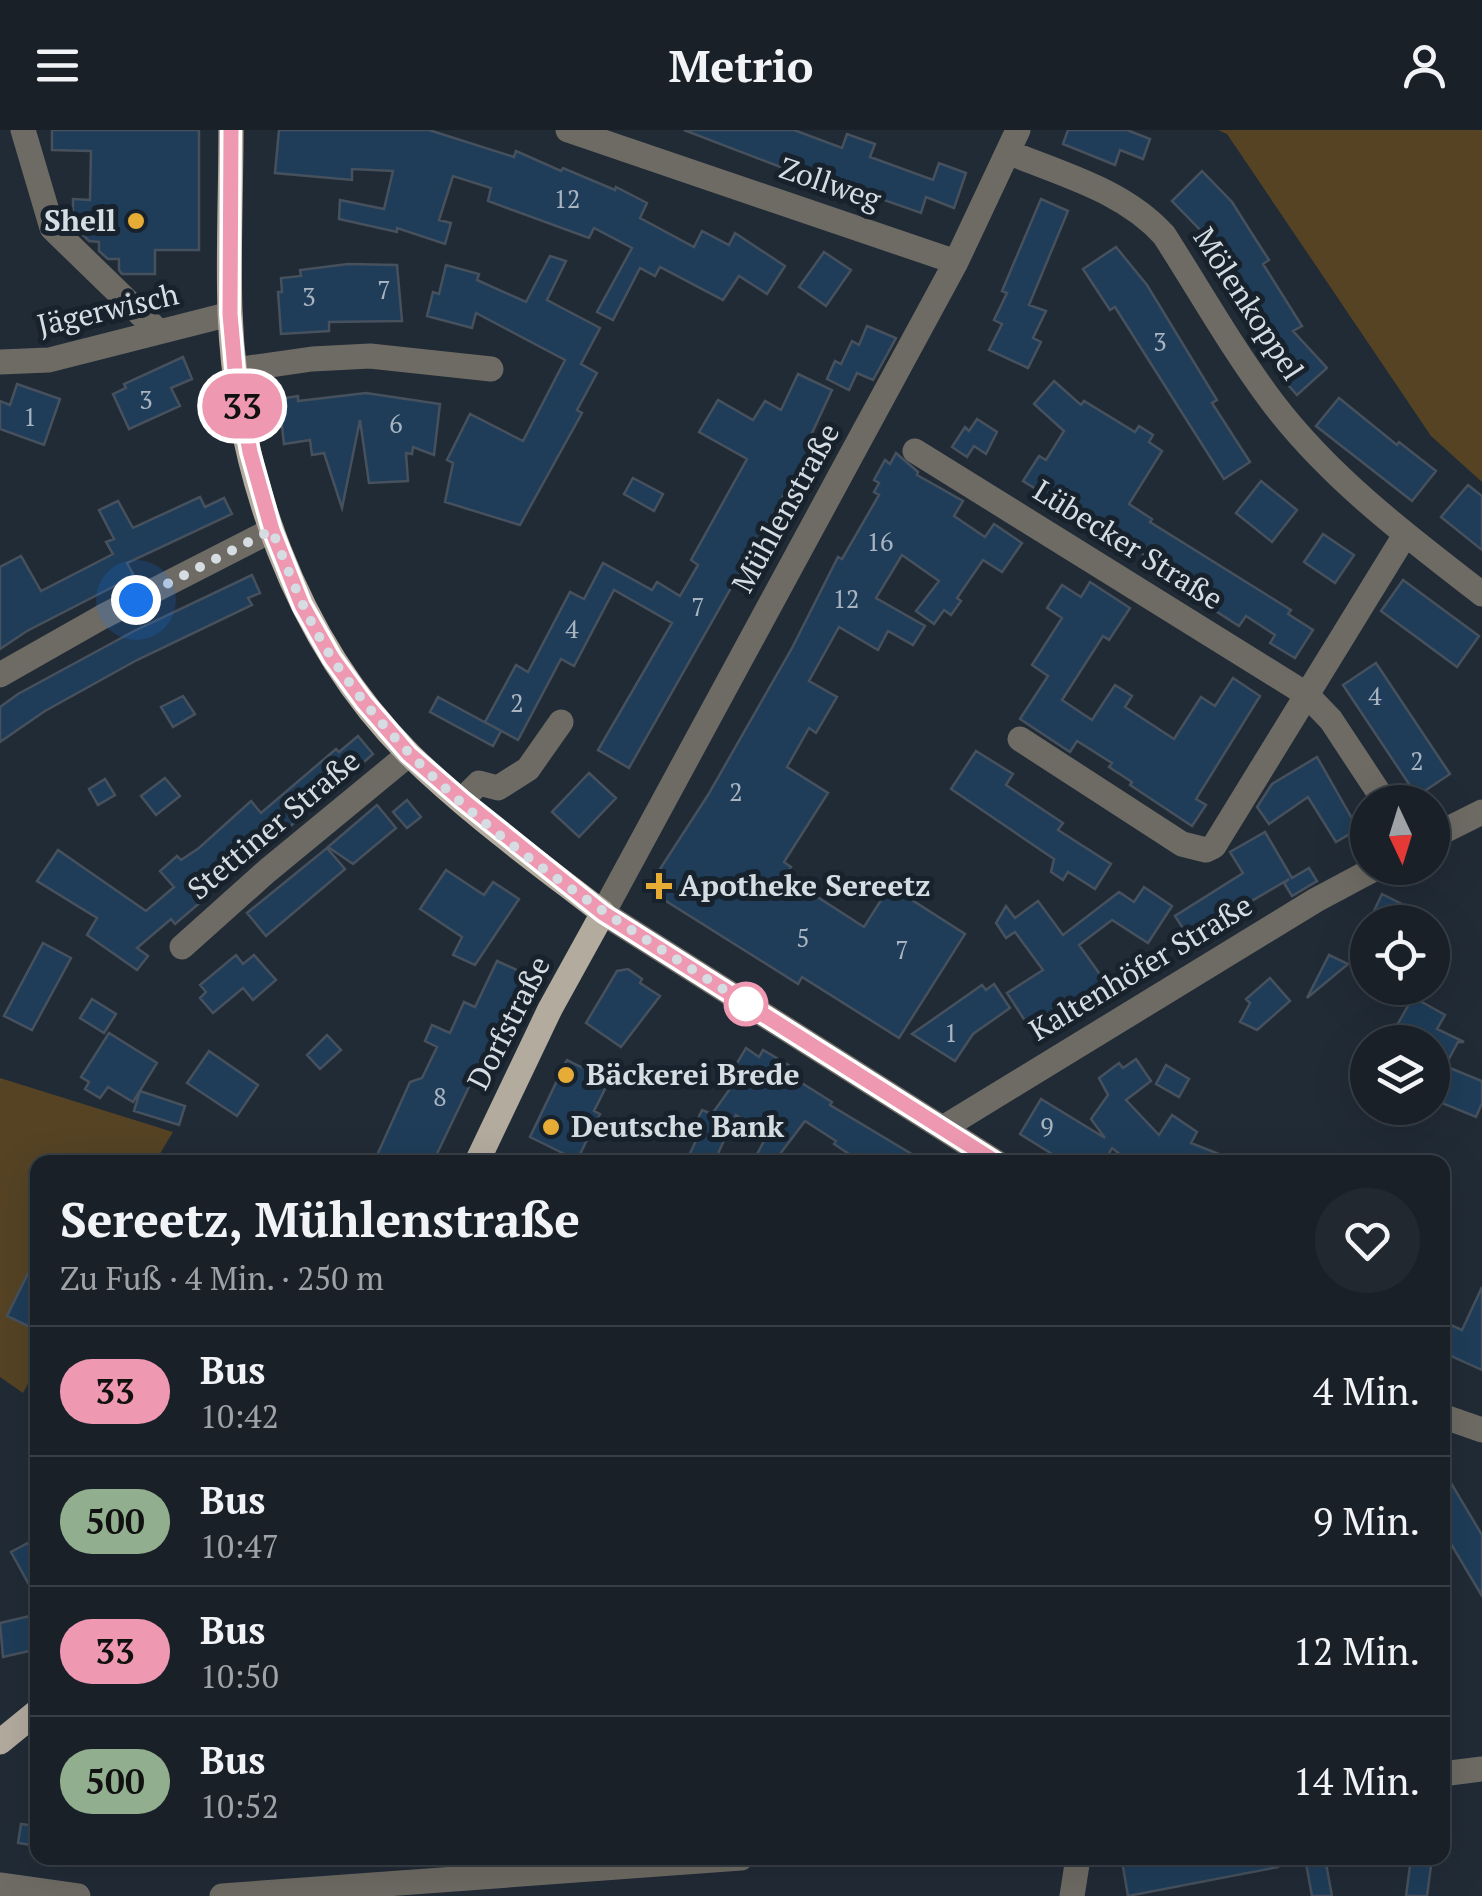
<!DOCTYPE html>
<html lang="de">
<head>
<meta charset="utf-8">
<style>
  body { margin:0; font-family:"PT Serif",serif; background:#222830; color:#f1f3f6; height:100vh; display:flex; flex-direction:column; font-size:38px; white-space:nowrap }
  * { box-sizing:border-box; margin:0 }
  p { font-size:32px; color:#9fa3a8 }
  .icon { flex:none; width:55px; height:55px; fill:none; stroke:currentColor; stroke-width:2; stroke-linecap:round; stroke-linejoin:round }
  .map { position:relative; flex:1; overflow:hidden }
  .sheet { position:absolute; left:30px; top:1025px; width:1420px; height:710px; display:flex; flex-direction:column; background:#192028; border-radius:20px; box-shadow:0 10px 40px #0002,0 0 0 2px #373e45 }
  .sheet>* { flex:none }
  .badge { padding:0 20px; border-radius:32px; font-size:35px; line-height:65px }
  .needle { width:65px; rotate:176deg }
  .fabs { position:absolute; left:1350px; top:655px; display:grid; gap:20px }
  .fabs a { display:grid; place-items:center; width:100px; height:100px; border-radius:50%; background:#192028; box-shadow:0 10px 40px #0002,0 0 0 2px #373e45; font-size:50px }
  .you { position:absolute; width:50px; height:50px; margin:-25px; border:8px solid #fff; border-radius:50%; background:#1a73e8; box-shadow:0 0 0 15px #1a73e833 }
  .map>.badge { position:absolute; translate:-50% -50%; box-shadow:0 0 0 5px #fff }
  .round { display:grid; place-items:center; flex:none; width:105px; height:105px; border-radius:52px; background:#222830 }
  .headline { display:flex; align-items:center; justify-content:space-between; height:170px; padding:0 30px }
  h1 { font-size:48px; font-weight:800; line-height:75px }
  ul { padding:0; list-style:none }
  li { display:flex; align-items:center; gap:30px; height:130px; padding:0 30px; border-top:2px solid #373e45 }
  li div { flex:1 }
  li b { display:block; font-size:38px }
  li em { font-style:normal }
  li .badge { min-width:110px; font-weight:700; text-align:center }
  header { display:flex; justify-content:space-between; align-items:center; height:130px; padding:0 30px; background:#192028; font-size:45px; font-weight:800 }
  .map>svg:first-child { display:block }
  .green { fill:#554324 }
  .building { fill:#1f3d59; stroke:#46515d; stroke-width:2.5 }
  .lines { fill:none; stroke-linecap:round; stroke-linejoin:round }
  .minor { stroke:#6e6b64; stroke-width:25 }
  .major { stroke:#b3ab9e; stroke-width:25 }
  .line-casing { stroke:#fff; stroke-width:22 }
  .line { stroke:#ee98b2; stroke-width:15 }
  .walk { stroke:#d5dce2; stroke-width:10; stroke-dasharray:0 18 }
  .poi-dot { fill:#e6ac36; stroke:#17222c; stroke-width:4 }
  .stop-dot { fill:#fff; stroke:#ee98b2; stroke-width:5 }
  .labels { text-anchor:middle; stroke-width:10; stroke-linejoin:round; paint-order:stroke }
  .number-label { font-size:25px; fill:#a8b4c0 }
  .street-label { font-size:30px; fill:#d5dce2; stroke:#17222c }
  .poi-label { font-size:30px; font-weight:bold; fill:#d5dce2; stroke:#17222c; text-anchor:start }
</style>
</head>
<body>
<header><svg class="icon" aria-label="menu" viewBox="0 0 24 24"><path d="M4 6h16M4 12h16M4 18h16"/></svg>Metrio<svg class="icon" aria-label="person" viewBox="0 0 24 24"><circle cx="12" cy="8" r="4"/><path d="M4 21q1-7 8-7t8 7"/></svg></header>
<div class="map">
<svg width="1482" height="1766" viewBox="0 0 1482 1766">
  <rect width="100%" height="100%" fill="#212b36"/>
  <path class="green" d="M1218,0H1482V352L1431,306L1227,4Z
    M0,948L173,1002L155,1032H38L37,1237L23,1263L0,1247Z"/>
  <path class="building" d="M52,0H199V120H155V144H122L119,140V129H108L99,121V112L89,111L73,95V69L90,70L91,21L52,20Z
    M279,0H429L514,27L516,21L561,41L563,38L615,60L616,57L647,73L640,88L694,117L702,101L729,115L735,103L785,136L767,164L739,146L723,170L660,137L655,146L640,138L613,190L597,182L632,118L594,98L589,108L488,71L491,58L453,46L439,90L451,93L445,114L397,98V102L339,89L340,70L384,79L393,41L352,39V50L275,43Z
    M684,0H794L842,18L847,4L875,14L870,27L933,50L939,33L966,43L954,78L926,67L921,83L830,51L827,58L808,51L809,48Z
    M1068,0H1127L1150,9L1143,29L1120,20L1115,35L1063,14Z
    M1202,41L1232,72L1256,110L1269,130L1263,134L1302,196L1293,201L1327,238L1297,265L1280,246L1286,240L1206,113L1210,110L1172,71Z
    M1041,69L1068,81L1029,175L1046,181L1033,208L1041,212L1028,238L989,220L1002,194L994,190L1007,163L1002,161Z
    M1116,117L1147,155L1217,270L1212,273L1250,332L1224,349L1115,177L1110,180L1083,139Z
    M824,122L851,140L826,176L799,157Z
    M550,126L566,131L547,170L600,198L581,234L597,243L577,280L582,283L520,395L445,372L453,333L447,330L470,284L523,311L565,230L476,183L472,198L427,186L433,162L439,164L446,135L479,144L477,150L526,172Z
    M348,134L397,135L402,191L329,192V201L281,204L278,162H282L281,148L301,146L300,140Z
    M867,196L896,208L873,250L857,243L849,260L827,249L835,231L841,234L852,211L859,215Z
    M183,227L192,249L171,258L180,276L129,299L113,264L126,258L124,254Z
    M798,244L832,260L805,318L811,322L798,346L795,345L629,638L598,620L672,493L614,460L574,536L561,529L518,610L485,592L516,535L528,542L570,462L584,469L603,433L652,460L657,452L680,466L698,435L691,430L747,329L699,302L718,270L753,290L765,271L781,280Z
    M1054,251L1081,275L1084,271L1135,302L1139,296L1153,305L1149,312L1162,321L1129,374L1152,389L1150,392L1291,480L1288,484L1313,500L1295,528L1270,513L1275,505L1246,486L1239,496L1211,478L1215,471L1185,450L1023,351L1039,326L1046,330L1064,301L1034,274Z
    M17,254L60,269L44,315L0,299V271L10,275Z
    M366,263L440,274L434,325L413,317L412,324L406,323L408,351L369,353L360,290L342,378L324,323L312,325L310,310L284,314L279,269L298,266V271Z
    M1339,268L1397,315L1399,312L1436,341L1412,371L1316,296Z
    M977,289L997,302L986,324L974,316L967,327L952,317L965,297L969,301Z
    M896,323L918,342L917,345L963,371L954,386L985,407L994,394L1022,413L1002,442L983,430L957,468L961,471L951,485L944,480L934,494L916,481L939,451L902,425L876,468L925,496L913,515L888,501L878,520L839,497L809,551L837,567L816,603L809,598L787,637L828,663L784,732L791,737L785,746L864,797L890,756L965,804L899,908L802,847L798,854L647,759L708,665L792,518L838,427L842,429L879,365L874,362L879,353L874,350L885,330L890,334Z
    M633,348L663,364L654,381L624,364Z
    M1261,351L1297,380L1272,412L1236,383Z
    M1468,355L1482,366V420L1441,387Z
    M200,367L205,377L224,368L232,384L127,433L134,446L27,501L0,519V437L21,426L41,461L113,424L106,412L114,409L99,380L118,371L133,398Z
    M1323,404L1354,425L1335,453L1304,432Z
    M252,445L260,463L248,468L252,475L137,530L45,581L0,612V577L18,564L136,500Z
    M1403,450L1479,506L1457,537L1381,481Z
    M1090,452L1130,478L1109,510L1103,506L1062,570L1092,590L1115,555L1132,566L1125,577L1174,609L1201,567L1215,576L1233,548L1260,566L1196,669L1206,675L1192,696L1130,655L1132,652L1109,637L1112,633L1077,611L1070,622L1020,589L1048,546L1032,535L1062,488L1047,478L1062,455L1081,467Z
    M1376,533L1450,644L1417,666L1343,555Z
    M183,566L195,584L173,597L161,577Z
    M438,567L501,601L493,616L430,582Z
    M358,606L373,624L287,699L280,692L238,728L244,735L175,794L171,789L137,818L148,826L137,840L87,805L97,788L37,751L58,720L146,781L174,757L160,741L177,726L181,730L199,718L251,671L261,683L336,619L339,622Z
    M976,621L1013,644L1006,655L1063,693L1058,700L1111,734L1095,759L1068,742L1063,750L1051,742L1054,729L951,659Z
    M1317,627L1358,699L1336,712L1308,667L1269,694L1257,677L1272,654Z
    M589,643L616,668L579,707L552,682Z
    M165,648L180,666L156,685L141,666Z
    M105,649L115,665L98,675L89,659Z
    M407,670L421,687L407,698L393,682Z
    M377,675L396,698L353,734L328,717Z
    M1265,702L1292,748L1309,738L1317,751L1292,766L1284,753L1289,749L1189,808L1175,786L1243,743L1230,722Z
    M327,718L345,739L266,806L247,783Z
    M446,740L484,765L493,752L519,769L475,835L453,825L462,807L420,779Z
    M1144,757L1172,776L1148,813L1112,790L1079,815L1114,864L1084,886L1074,873L1031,900L1007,863L1043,840L1015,802L1006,808L996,793L1006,776L1015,788L1038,771L1063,805L1119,762L1134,772Z
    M1382,764L1404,775L1396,792L1374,781Z
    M43,813L71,828L32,900L4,886Z
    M236,825L243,834L254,825L276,850L253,870L243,858L213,883L200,868L206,862L200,855Z
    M1329,825L1348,834L1307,868Z
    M497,831L528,845L506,892L501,890L433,1032H374L410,952L422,948L437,917L425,911L432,895L450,903L464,872L475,877Z
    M628,839L642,849L640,853L660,866L621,917L586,893L617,841Z
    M1270,848L1290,871L1257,900L1240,892L1250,873L1246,869Z
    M994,854L1010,878L973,904L955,931L912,904L982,855L986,860Z
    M1413,867L1445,885L1437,899L1464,912H1458L1445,936L1482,951V973L1476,987L1432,969V912H1425L1396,897Z
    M92,869L116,884L104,903L80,888Z
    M109,903L157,933L133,972L108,957L100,968L85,959L89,952L81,947Z
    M327,905L341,920L320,939L307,925Z
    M746,918L759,927L763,920L790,936L786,943L832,972L830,975L925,1032H843L849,1024L834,1014L836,1011L805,991L774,1032H753L766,1007L736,985L714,1032H686L700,1002L693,999L702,980L712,984L735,952L728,948Z
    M209,921L258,955L237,986L187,953Z
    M1136,929L1151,951L1126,970L1159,1005L1172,985L1197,1002L1191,1013L1239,1032H1130L1112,1018L1104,1032H1065L1020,1004L1041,969L1105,1008L1091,989L1108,965L1099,948L1119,933L1123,938Z
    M567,930L609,951L594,981L600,984L577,1030L530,1007Z
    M1166,935L1189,949L1179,967L1156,954Z
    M140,961L185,976L179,995L134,981Z
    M38,1123V1182L30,1197L7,1186Z
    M1482,1157V1240L1442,1222V1191L1462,1200Z
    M1442,1338L1482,1405V1466L1442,1399Z
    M28,1413L38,1430V1471L11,1422Z
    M34,1485L38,1519L3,1527L0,1493Z
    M21,1694L38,1696V1716L18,1713Z
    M1142,1728H1277L1278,1737L1128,1766L1122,1731Z
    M1305,1728H1325L1332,1766H1312Z
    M1411,1728H1432L1427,1766H1406Z"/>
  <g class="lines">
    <path class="minor" d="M23,0L52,98L159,202
      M568,0L956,132
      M1008,22C1063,45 1123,60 1164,105C1200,161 1233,220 1273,273C1330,348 1408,407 1482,464
      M0,232L49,230L230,184
      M235,240L312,229L370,226L491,239
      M915,321L1306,564L1331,590L1385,672
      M0,545L102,487L272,400
      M1020,609L1182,714L1206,720L1214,716L1405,405
      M462,670L479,653L498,658L528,639L561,592
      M1432,707L1482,682
      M182,817L267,741L409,624
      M943,998L1316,770L1376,738
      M996,1032L603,783L956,132L1018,0
      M1442,1286L1482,1300
      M1442,1644L1482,1639
      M0,1755L78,1766
      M222,1766L741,1728
      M1072,1766L1078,1728"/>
    <path class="major" d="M231,0C231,61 228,122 230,182C236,341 295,510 409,624C468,682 537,732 603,783L550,879L477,1032
      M0,1612L38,1581"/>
  </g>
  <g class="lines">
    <defs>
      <path id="line" d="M231,0L230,184L235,240L250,322L272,400L302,475L332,528L364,572L409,624L462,670L603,783L996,1032"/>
    </defs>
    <use href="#line" class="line-casing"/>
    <use href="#line" class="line"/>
    <path class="walk" d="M136,470L272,400C290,445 307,491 334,531C437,683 604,783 756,880L746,874"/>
  </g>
  <g class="poi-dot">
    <circle cx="136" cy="91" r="10"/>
    <path d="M654 741h10v10h10v10h-10v10h-10v-10h-10v-10h10z"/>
    <circle cx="566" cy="945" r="10"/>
    <circle cx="551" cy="997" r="10"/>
  </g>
  <circle class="stop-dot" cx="746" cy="874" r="20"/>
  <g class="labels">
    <g class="number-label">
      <text x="567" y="78">12</text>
      <text x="384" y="169">7</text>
      <text x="309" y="176">3</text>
      <text x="1160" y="221">3</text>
      <text x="146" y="279">3</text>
      <text x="30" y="296">1</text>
      <text x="396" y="303">6</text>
      <text x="880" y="421">16</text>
      <text x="846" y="478">12</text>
      <text x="698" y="486">7</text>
      <text x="572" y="508">4</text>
      <text x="1375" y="575">4</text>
      <text x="517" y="582">2</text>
      <text x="1417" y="640">2</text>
      <text x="736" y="671">2</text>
      <text x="803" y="817">5</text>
      <text x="902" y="829">7</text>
      <text x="951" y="912">1</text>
      <text x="440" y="976">8</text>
      <text x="1047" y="1006">9</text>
    </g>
    <g class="street-label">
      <text transform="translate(830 54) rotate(19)" y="10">Zollweg</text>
      <text transform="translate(1248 174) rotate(57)" y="10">Mölenkoppel</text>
      <text transform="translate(108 180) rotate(-13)" y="10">Jägerwisch</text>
      <text transform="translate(786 378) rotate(-61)" y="10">Mühlenstraße</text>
      <text transform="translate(1128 415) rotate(32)" y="10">Lübecker Straße</text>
      <text transform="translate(274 695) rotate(-40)" y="10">Stettiner Straße</text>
      <text transform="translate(1141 838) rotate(-31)" y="10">Kaltenhöfer Straße</text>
      <text transform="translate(509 893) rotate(-63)" y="10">Dorfstraße</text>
    </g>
    <g class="poi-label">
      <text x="116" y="101" text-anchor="end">Shell</text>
      <text x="679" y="766">Apotheke Sereetz</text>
      <text x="586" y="955">Bäckerei Brede</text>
      <text x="571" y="1007">Deutsche Bank</text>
    </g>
  </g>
</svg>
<div class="fabs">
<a><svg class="needle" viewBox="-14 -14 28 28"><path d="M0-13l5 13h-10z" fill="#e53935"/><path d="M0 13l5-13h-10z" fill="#9fa3a8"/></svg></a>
<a><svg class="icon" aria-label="locate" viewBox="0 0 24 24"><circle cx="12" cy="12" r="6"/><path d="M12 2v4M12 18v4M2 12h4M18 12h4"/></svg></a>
<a><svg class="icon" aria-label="layers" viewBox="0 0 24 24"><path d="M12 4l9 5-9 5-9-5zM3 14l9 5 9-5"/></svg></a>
</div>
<div class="you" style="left:136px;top:470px"></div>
<b class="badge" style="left:242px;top:276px;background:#ee98b2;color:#111">33</b>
<section class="sheet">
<div class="headline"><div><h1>Sereetz, Mühlenstraße</h1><p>Zu Fuß · 4 Min. · 250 m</p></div><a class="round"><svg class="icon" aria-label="heart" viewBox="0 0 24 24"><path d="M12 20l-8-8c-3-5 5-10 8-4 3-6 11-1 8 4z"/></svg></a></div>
<ul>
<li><span class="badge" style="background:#ee98b2;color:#111">33</span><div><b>Bus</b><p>10:42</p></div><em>4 Min.</em></li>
<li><span class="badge" style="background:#91ae8f;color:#111">500</span><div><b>Bus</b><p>10:47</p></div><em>9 Min.</em></li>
<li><span class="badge" style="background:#ee98b2;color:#111">33</span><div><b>Bus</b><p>10:50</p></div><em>12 Min.</em></li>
<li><span class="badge" style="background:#91ae8f;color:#111">500</span><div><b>Bus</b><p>10:52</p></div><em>14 Min.</em></li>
</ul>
</section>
</div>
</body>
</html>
